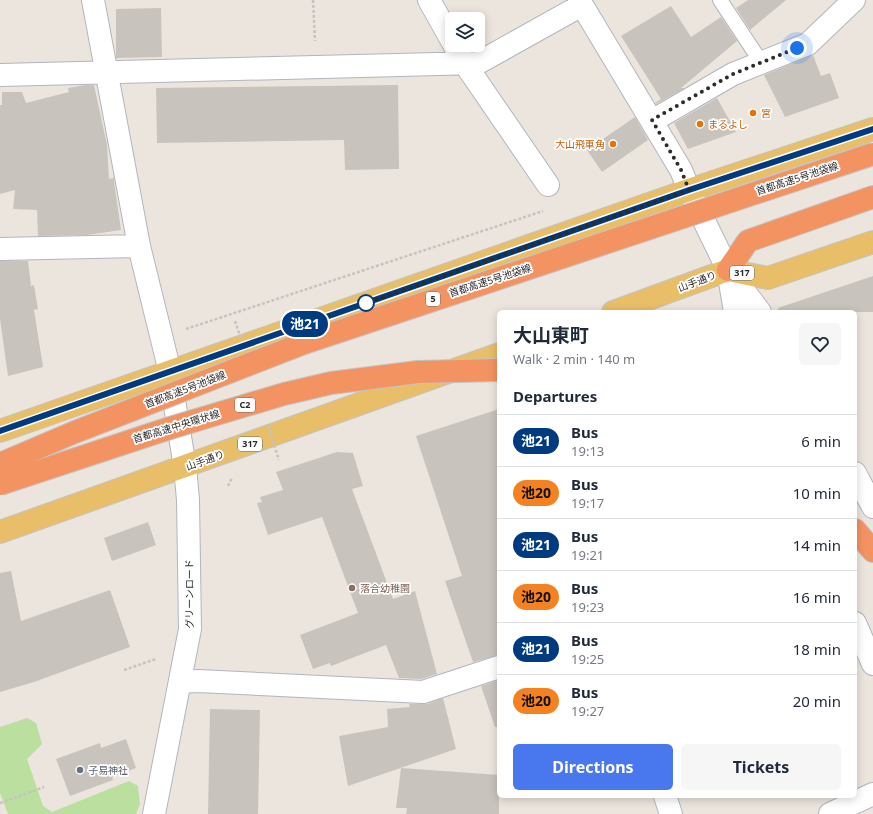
<!DOCTYPE html>
<html lang="en">
<head>
<meta charset="utf-8">
<style>
  body { margin:0; font-family:"Noto Sans","Noto Sans JP",sans-serif; background:#f6f6f7; color:#1f2937; height:100vh; display:flex; flex-direction:column; font-size:15px; white-space:nowrap }
  * { box-sizing:border-box; margin:0 }
  p { font-size:13px; color:#747a83 }
  .icon { flex:none; width:22px; height:22px; fill:none; stroke:currentColor; stroke-width:2; stroke-linecap:round; stroke-linejoin:round }
  .map { position:relative; flex:1; overflow:hidden }
  .panel { position:absolute; left:497px; top:310px; width:360px; height:488px; display:flex; flex-direction:column; background:#fff; border-radius:6px; box-shadow:0 2px 10px #0003 }
  .panel>* { flex:none }
  .badge { padding:0 8px; border-radius:13px; font-size:14px; line-height:26px }
  .tools { position:absolute; left:445px; top:12px; display:grid; gap:8px }
  .tools a { display:grid; place-items:center; width:40px; height:40px; border-radius:6px; background:#fff; box-shadow:0 2px 10px #0003; font-size:20px }
  .you { position:absolute; width:20px; height:20px; margin:-10px; border:3px solid #fff; border-radius:50%; background:#1a73e8; box-shadow:0 0 0 6px #1a73e833 }
  .map>.badge { position:absolute; translate:-50% -50%; box-shadow:0 0 0 2px #fff }
  h2 { padding:0 16px; font-size:15px; line-height:36px }
  .round { display:grid; place-items:center; flex:none; width:42px; height:42px; border-radius:6px; background:#f6f6f7 }
  .headline { display:flex; align-items:center; justify-content:space-between; height:68px; padding:0 16px }
  h1 { font-size:19px; font-weight:700; line-height:30px }
  .cta { display:flex; gap:8px; margin-top:auto; padding:8px 16px }
  .cta a { flex:1; height:46px; border-radius:6px; background:#4977ee; color:#fff; font-size:16px; font-weight:700; line-height:46px; text-align:center }
  .cta a+a { background:#f6f6f7; color:#1f2937 }
  ul { padding:0; list-style:none }
  li { display:flex; align-items:center; gap:12px; height:52px; padding:0 16px; border-top:1px solid #e0e1e3 }
  li div { flex:1 }
  li b { display:block; font-size:15px }
  li em { font-style:normal }
  li .badge { min-width:44px; font-weight:700; text-align:center }
  .map>svg:first-child { display:block }
  .green { fill:#badf9e }
  .building { fill:#c8c3bd }
  .lines { fill:none; stroke-linecap:round; stroke-linejoin:round }
  .lane-casing { stroke:#b2b5be; stroke-width:16 }
  .street-casing { stroke:#b2b5be; stroke-width:24 }
  .secondary-casing { stroke:#b2b5be; stroke-width:24 }
  .primary-casing { stroke:#c4c4c4; stroke-width:24 }
  .highway-casing { stroke:#c4c4c4; stroke-width:24 }
  .path { stroke:#c4c4c4; stroke-width:2.5; stroke-dasharray:3 2; stroke-linecap:butt }
  .lane { stroke:#fff; stroke-width:14 }
  .street { stroke:#fff; stroke-width:22 }
  .secondary { stroke:#fff; stroke-width:22 }
  .primary { stroke:#e8be68; stroke-width:22 }
  .highway { stroke:#f49362; stroke-width:22 }
  .highway-bridge-casing { stroke:#c4c4c4; stroke-width:24; stroke-linecap:butt }
  .path-bridge { stroke:#c4c4c4; stroke-width:2.5; stroke-dasharray:3 2; stroke-linecap:butt }
  .highway-bridge { stroke:#f49362; stroke-width:22 }
  .line-casing { stroke:#fff; stroke-width:9 }
  .line { stroke:#003b80; stroke-width:6 }
  .walk { stroke:#2b2b2b; stroke-width:4; stroke-dasharray:0 7.2 }
  .food-dot { fill:#e8710a; stroke:#fff; stroke-width:1.5 }
  .stop-dot { fill:#fff; stroke:#003b80; stroke-width:2 }
  .education-dot { fill:#8d6e63; stroke:#fff; stroke-width:1.5 }
  .worship-dot { fill:#6b7280; stroke:#fff; stroke-width:1.5 }
  .labels { text-anchor:middle; stroke-width:3.5; stroke-linejoin:round; paint-order:stroke }
  .shield { fill:#fff; stroke:#6b6b6b; stroke-width:1 }
  .shield-label { font-size:9px; font-weight:bold; fill:#2b2b2b }
  .food-label { font-size:10px; fill:#c56008; stroke:#fff; text-anchor:start }
  .street-label { font-size:10px; fill:#2b2b2b; stroke:#fff }
  .education-label { font-size:10px; fill:#785e54; stroke:#fff; text-anchor:start }
  .worship-label { font-size:10px; fill:#5b616d; stroke:#fff; text-anchor:start }
</style>
</head>
<body>
<div class="map">
<svg width="873" height="814" viewBox="0 0 873 814">
  <rect width="100%" height="100%" fill="#ece5de"/>
  <path class="green" d="M27,718L36,723L42,744L27,759L43,806L52,812L129,781L138,786L140,804L136,814H8L0,793V727Z"/>
  <path class="building" d="M748,0H786L750,30L736,8Z
    M671,6L691,37L721,17L737,41L681,88H685L656,104L655,103L661,99L621,36Z
    M161,8L162,57L116,58V9Z
    M813,55L821,76L830,73L839,98L785,117L764,75Z
    M85,85H94L107,145L109,179L114,178V182L121,230L87,235L38,236L37,210L13,209L15,190L0,194V105H2V92H22L26,103L69,92L68,88Z
    M398,85L399,169L345,170L344,140L157,143L156,88Z
    M717,98L736,132L688,149L674,123Z
    M635,117L648,140L602,172L587,150Z
    M0,261H28L31,286L34,285L38,309L34,310L43,367L8,376L0,319Z
    M873,276V312H778V308Z
    M499,409V655L473,662L445,581L462,576L416,436Z
    M337,452L353,453L363,486L352,489L393,599L415,591L437,674L421,679L399,678L386,645L331,666L330,663L313,669L300,635L358,613L322,517L268,535L257,503L262,502L260,497L283,490L276,472Z
    M148,522L156,545L112,561L104,538Z
    M11,571L21,621L110,590L130,647L34,682L0,692V573Z
    M499,680V727H495L481,686Z
    M443,698L456,749L348,786L339,736L388,727L387,709L410,707L409,704H427Z
    M210,709L260,710L258,814H208Z
    M126,739L136,768L112,777L113,780L70,796L56,759L100,743L101,748Z
    M401,768L499,775V814H406L407,808H396Z"/>
  <g class="lines">
    <defs>
      <path id="lane" d="M720,0L761,62"/>
      <path id="street" d="M93,0L139,246L170,372
        M429,0L452,41
        M579,0L681,170L689,190
        M454,45L465,64L548,185
        M0,75L478,63L582,5
        M652,121L733,74L808,44L854,0
        M0,249L139,246
        M728,270L760,312
        M855,473L873,507
        M855,623L873,664
        M180,682L198,681L423,692L499,667
        M665,796L671,814"/>
      <path id="secondary" d="M689,190L728,270L735,312
        M154,814L190,629L188,500L185,467L170,376
        M830,814L873,794"/>
      <path id="primary" d="M613,312L728,270L768,278L873,242
        M0,431L689,190L873,129
        M0,532L499,354"/>
      <path id="highway" d="M728,270L748,241L873,197
        M855,530L873,551"/>
    </defs>
    <use href="#lane" class="lane-casing"/>
    <use href="#street" class="street-casing"/>
    <use href="#secondary" class="secondary-casing"/>
    <use href="#primary" class="primary-casing"/>
    <use href="#highway" class="highway-casing"/>
    <path class="path" d="M313,0L315,41
      M186,329L543,211
      M228,486L232,478
      M124,670L156,659
      M0,803L44,787"/>
    <use href="#lane" class="lane"/>
    <use href="#street" class="street"/>
    <use href="#secondary" class="secondary"/>
    <use href="#primary" class="primary"/>
    <use href="#highway" class="highway"/>
    <defs>
      <path id="highway-bridge" d="M0,464L75,432L304,343L873,154
        M0,484L170,428L284,394L331,383L418,372L499,370"/>
    </defs>
    <use href="#highway-bridge" class="highway-bridge-casing"/>
    <path class="path-bridge" d="M235,321L241,339
      M268,426L279,460"/>
    <use href="#highway-bridge" class="highway-bridge"/>
  </g>
  <g class="lines">
    <defs>
      <path id="line" d="M0,431L689,190L873,129"/>
    </defs>
    <use href="#line" class="line-casing"/>
    <use href="#line" class="line"/>
    <path class="walk" d="M366,303L361,305L689,190L681,170L652,120L733,74L797,48"/>
  </g>
  <g class="food-dot">
    <circle cx="753" cy="113" r="4"/>
    <circle cx="700" cy="124" r="4"/>
    <circle cx="613" cy="144" r="4"/>
  </g>
  <circle class="stop-dot" cx="366" cy="303" r="8"/>
  <circle class="education-dot" cx="352" cy="588" r="4"/>
  <circle class="worship-dot" cx="80" cy="770" r="4"/>
  <g class="labels">
    <g class="shield">
      <rect x="730" y="266" width="24" height="14" rx="3"/>
      <rect x="426" y="292" width="14" height="14" rx="3"/>
      <rect x="235" y="398" width="20" height="14" rx="3"/>
      <rect x="238" y="437" width="24" height="14" rx="3"/>
    </g>
    <g class="shield-label">
      <text x="742" y="276">317</text>
      <text x="433" y="302">5</text>
      <text x="245" y="408">C2</text>
      <text x="250" y="447">317</text>
    </g>
    <g class="food-label">
      <text x="761" y="117">宮</text>
      <text x="708" y="128">まるよし</text>
      <text x="605" y="148" text-anchor="end">大山飛車角</text>
    </g>
    <g class="street-label">
      <text transform="translate(797 178) rotate(-18)" y="4">首都高速5号池袋線</text>
      <text transform="translate(490 280) rotate(-18)" y="4">首都高速5号池袋線</text>
      <text transform="translate(697 281) rotate(-21)" y="4">山手通り</text>
      <text transform="translate(185 389) rotate(-21)" y="4">首都高速5号池袋線</text>
      <text transform="translate(176 426) rotate(-17)" y="4">首都高速中央環状線</text>
      <text transform="translate(205 460) rotate(-20)" y="4">山手通り</text>
      <text transform="translate(189 594) rotate(-90)" y="4">グリーンロード</text>
    </g>
    <g class="education-label">
      <text x="360" y="592">落合幼稚園</text>
    </g>
    <g class="worship-label">
      <text x="88" y="774">子易神社</text>
    </g>
  </g>
</svg>
<div class="tools">
<a><svg class="icon" aria-label="layers" viewBox="0 0 24 24"><path d="M12 4l9 5-9 5-9-5zM3 14l9 5 9-5"/></svg></a>
</div>
<div class="you" style="left:797px;top:48px"></div>
<b class="badge" style="left:305px;top:324px;background:#003b80;color:#fff">池21</b>
<section class="panel">
<div class="headline"><div><h1>大山東町</h1><p>Walk · 2 min · 140 m</p></div><a class="round"><svg class="icon" aria-label="heart" viewBox="0 0 24 24"><path d="M12 20l-8-8c-3-5 5-10 8-4 3-6 11-1 8 4z"/></svg></a></div>
<h2>Departures</h2>
<ul>
<li><span class="badge" style="background:#003b80;color:#fff">池21</span><div><b>Bus</b><p>19:13</p></div><em>6 min</em></li>
<li><span class="badge" style="background:#f58220;color:#111">池20</span><div><b>Bus</b><p>19:17</p></div><em>10 min</em></li>
<li><span class="badge" style="background:#003b80;color:#fff">池21</span><div><b>Bus</b><p>19:21</p></div><em>14 min</em></li>
<li><span class="badge" style="background:#f58220;color:#111">池20</span><div><b>Bus</b><p>19:23</p></div><em>16 min</em></li>
<li><span class="badge" style="background:#003b80;color:#fff">池21</span><div><b>Bus</b><p>19:25</p></div><em>18 min</em></li>
<li><span class="badge" style="background:#f58220;color:#111">池20</span><div><b>Bus</b><p>19:27</p></div><em>20 min</em></li>
</ul>
<div class="cta"><a>Directions</a><a>Tickets</a></div>
</section>
</div>
</body>
</html>
